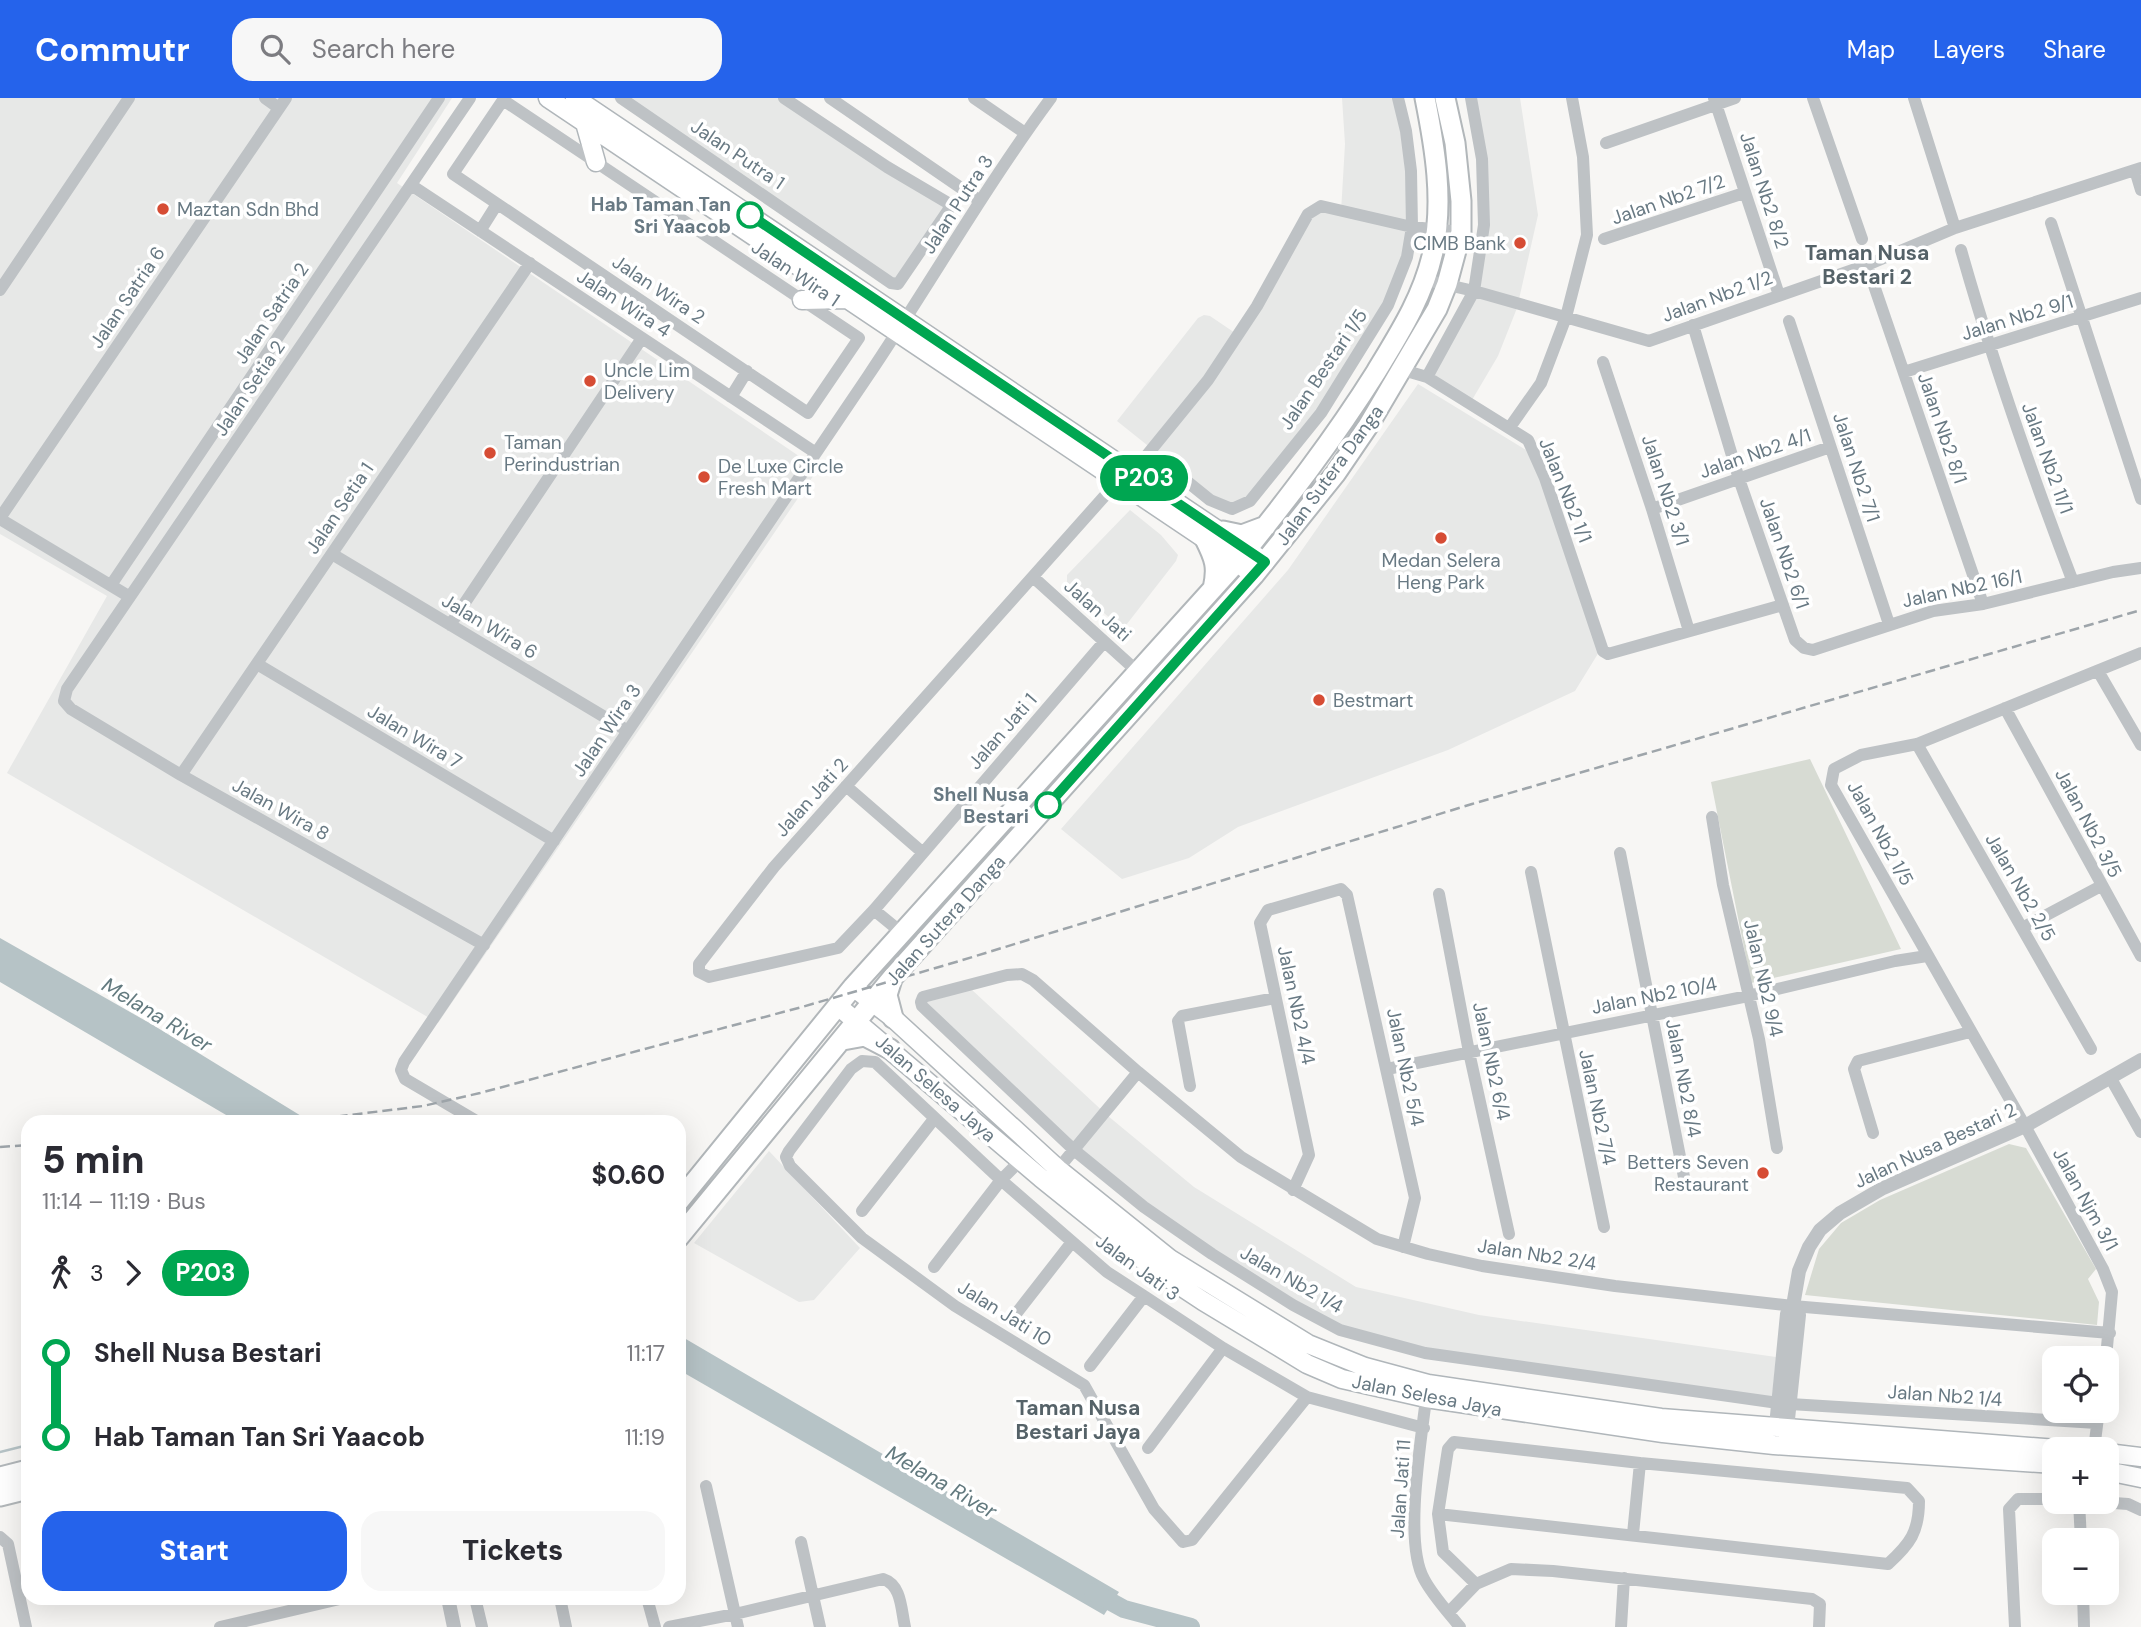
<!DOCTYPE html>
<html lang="en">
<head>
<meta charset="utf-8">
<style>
  body { margin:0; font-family:"DM Sans",sans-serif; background:#f7f7f7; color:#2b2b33; height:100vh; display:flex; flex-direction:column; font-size:26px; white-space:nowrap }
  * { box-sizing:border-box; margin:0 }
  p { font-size:23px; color:#7c7c81 }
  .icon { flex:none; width:38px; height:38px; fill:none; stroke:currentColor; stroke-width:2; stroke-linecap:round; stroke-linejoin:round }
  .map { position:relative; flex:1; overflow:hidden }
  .sheet { position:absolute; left:21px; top:1017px; width:665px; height:490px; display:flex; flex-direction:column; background:#fff; border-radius:21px; box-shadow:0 7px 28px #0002 }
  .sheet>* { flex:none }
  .badge { padding:0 14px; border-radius:23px; font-size:24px; line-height:46px }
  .controls { position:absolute; left:2042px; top:1248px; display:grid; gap:14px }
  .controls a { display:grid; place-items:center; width:77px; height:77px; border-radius:14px; background:#fff; box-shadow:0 7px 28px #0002; font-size:35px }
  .map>.badge { position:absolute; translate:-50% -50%; box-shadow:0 0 0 4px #fff }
  .legs { display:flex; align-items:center; gap:10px; height:77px; padding:0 21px; font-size:23px }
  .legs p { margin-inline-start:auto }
  .headline { display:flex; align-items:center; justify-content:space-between; height:119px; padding:0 21px }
  h1 { font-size:38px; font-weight:800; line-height:52px }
  .action { display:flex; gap:14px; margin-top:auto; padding:14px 21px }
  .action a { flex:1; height:80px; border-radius:21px; background:#2563eb; color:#fff; font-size:28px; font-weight:800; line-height:80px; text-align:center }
  .action a+a { background:#f7f7f7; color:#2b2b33 }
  ul { padding:0 21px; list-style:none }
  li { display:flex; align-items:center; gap:24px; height:84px; font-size:26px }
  li i { display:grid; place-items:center; width:10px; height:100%; margin:0 9px; background:currentColor }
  li i::after { content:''; width:18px; height:18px; margin:-9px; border:5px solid; border-radius:50%; background:#fff }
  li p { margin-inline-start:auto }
  li:first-child i { background:linear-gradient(#0000 50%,currentColor 0) }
  li:last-child i { background:linear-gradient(currentColor 50%,#0000 0) }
  header { display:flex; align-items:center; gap:42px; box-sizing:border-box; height:98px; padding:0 35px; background:#2563eb; color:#fff }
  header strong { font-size:33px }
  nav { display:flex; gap:38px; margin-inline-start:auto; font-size:24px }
  .search { width:490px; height:63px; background:#f7f7f7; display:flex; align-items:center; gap:18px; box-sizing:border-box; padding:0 24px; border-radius:21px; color:#7c7c81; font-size:26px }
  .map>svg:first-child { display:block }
  .built { fill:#e7e8e7 }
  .green { fill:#d7dbd3 }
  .water { fill:#b6c3c6 }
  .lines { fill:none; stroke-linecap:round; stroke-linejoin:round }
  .stream { stroke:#b6c3c6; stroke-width:2.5 }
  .river { stroke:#b6c3c6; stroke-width:18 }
  .secondary-casing { stroke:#b0b6ba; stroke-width:21 }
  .primary-casing { stroke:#b2b7ba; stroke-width:23 }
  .minor { stroke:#bec2c5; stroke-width:12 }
  .tertiary { stroke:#bec2c5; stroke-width:14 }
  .secondary { stroke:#fff; stroke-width:18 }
  .primary { stroke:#fff; stroke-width:19 }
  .rail { stroke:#9ea5aa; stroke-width:2.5; stroke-dasharray:10 5; stroke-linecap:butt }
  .line-1-casing { stroke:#fff; stroke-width:16 }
  .line-1 { stroke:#00a651; stroke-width:10 }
  .poi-dot { fill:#d64c34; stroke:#fff; stroke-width:2.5 }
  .stop-1-dot { fill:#fff; stroke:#00a651; stroke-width:3.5 }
  .labels { text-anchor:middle; stroke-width:7; stroke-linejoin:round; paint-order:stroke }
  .street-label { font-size:19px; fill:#687983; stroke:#fff }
  .stop-label { font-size:19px; font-weight:bold; fill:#687983; stroke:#fff; text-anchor:end }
  .poi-label { font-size:19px; fill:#687983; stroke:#fff; text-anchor:start }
  .neighbourhood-label { font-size:21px; font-weight:bold; fill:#556268; stroke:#fff }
  .water-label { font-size:21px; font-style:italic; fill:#637a7f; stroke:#fff }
</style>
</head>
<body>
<header>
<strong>Commutr</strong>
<div class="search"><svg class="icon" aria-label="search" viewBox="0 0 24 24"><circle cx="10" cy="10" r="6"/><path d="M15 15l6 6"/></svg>Search here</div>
<nav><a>Map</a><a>Layers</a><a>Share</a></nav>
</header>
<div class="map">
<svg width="2141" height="1529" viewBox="0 0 2141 1529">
  <rect width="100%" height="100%" fill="#f7f6f4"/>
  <path class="built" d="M0,0H452L397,85L818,371L438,925L7,675L107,498L0,436Z
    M613,0H792L951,103L900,189L810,133Z
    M1342,0H1394L1403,39L1408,125L1403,157L1384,206L1320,310L1247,400L1232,407L1212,399L1117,323L1198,220L1204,217L1210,218L1241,239L1310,122L1320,112L1341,114L1345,46Z
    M1474,0H1520L1538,117L1517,210L1498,258L1472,302L1432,278L1476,197L1488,125Z
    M1418,286L1526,352L1545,389L1599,554L1575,593L1448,652L1238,729L1189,760L1122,781L1061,731L1288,472Z
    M1130,412L1161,437L1178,457L1176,463L1123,531L1067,484V477Z
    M971,891L1108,1018L1194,1089L1356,1189L1479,1217L1776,1259L1772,1301L1424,1251L1338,1227L1212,1152L1146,1105L1073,1045L924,905Z
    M769,1053L860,1150L814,1202L799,1204L694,1145Z"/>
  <path class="green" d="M1810,661L1901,851L1751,885L1711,684Z
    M2009,1046L2026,1050L2096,1171L2088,1181L2099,1204L2097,1227L1805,1197L1819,1151L1841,1125L1880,1102Z"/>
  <path class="water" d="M0,840L153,927L311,1024H238L0,884Z
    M679,1237L1119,1494L1104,1517L679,1272Z"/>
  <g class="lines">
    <path class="stream" d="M0,1354L28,1347"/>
    <path class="river" d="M1093,1494L1124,1511L1191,1529"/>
    <defs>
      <path id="secondary" d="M548,0L1205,441L1254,477
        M575,0L1265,464
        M585,25L596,64
        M802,202L847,201
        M853,889L893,920L1058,1071L1170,1161L1308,1246L1365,1269L1428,1286L1661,1320L2057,1351
        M838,908L1041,1080L1153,1170L1203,1203L1307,1266L1342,1281L1426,1300L1663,1335L1774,1347L2054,1366
        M2107,1355L2141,1359
        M2107,1373L2141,1380"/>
      <path id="primary" d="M1223,433L1242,437L1266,428
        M1205,441C1215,461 1218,469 1213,491
        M892,881L887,897L893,920
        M843,942L865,938L890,951
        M679,1103L853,889L1237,464C1286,403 1334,341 1376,274C1399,236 1423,199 1433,154C1444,103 1435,50 1425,0
        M679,1139L892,880L1254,477L1336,375L1368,328L1437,211L1447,186L1461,134V103L1455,45L1445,0
        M0,1379L28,1372
        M0,1398L28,1391"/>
    </defs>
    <use href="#secondary" class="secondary-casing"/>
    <use href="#primary" class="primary-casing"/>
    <path class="minor" d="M265,0L279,10
      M470,0L67,591L64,603L71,611L181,677L484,847
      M621,0L891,185L898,186L949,111L948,105L887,69L784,0
      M830,0L980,103
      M974,0L1025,35
      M1714,0L1779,197
      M1813,0L1862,141
      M1914,0L1955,130
      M503,2L859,240L808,315L453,76Z
      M1606,45L1735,0
      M2135,72L2141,92
      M411,87L816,355
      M2051,125L2141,401
      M480,133L497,106
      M1604,141L1744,95
      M1961,152C1993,265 2031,374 2073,484
      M1867,167L1983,506
      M1426,182L1474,193L1649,243L1867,167L1955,130L2141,70
      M0,192L129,0
      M1789,223L1889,526
      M1693,227L1739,381L1795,542L1804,550L1813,552L1933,513L1983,506L2113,474L2141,470
      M1603,264L1652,411L1689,533
      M1403,272L1427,279L1528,342L1545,380L1603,553L1608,556L1783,507
      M1904,274L2141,200
      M1427,279L1474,193L1484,127L1482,61L1471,0
      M731,299L747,273
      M1510,329L1541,285L1566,219L1587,137L1583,59L1572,0
      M1140,366L1163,364L1210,402L1232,411L1250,403L1321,315L1388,207L1407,159L1412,129L1411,73L1406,33L1398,0
      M1138,368L1208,282L1257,208L1308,116L1321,108L1412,129L1461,134
      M1652,411L1830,349
      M0,420L286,0
      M0,421L130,499
      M332,456L628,633
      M1033,479L1138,574
      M111,487L439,0
      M450,527L642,240
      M1104,544L874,812L838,850L709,879L699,874V866L774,769L1118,383
      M257,566L554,743
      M2098,573L2141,647
      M2005,610L2141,858
      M1917,646L2091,951
      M181,677L530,165
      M846,688L922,754
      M1712,719L1723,787L1759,941L1777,1050
      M1620,755L1686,1089
      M1531,774L1604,1129
      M1439,796L1469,954L1509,1136
      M874,812L902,835
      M2022,830L2101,788
      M1387,971L1748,898L1895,863L1927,858
      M2110,979L2141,1034
      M1190,988L1178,923L1182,918L1275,900
      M478,1024L405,981L401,972L404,964C559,735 714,506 868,278C930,186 985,89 1051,0
      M1873,1035L1854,971L1858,963L1970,934
      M1293,1092L1309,1057L1260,825L1268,812L1341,791L1347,797L1415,1100L1403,1149
      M1075,1097L1057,1081L1056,1077L1058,1071L1138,974
      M862,1113L934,1021
      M934,1169L1001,1082L1020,1063
      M1015,1217L1072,1144
      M2106,1260L2112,1194L2103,1171L2025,1028L1831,687L1834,671L1861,657L1917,646L2141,555
      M1090,1268L1144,1198
      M1427,1293C1422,1337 1403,1444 1424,1481C1433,1498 1448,1514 1460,1529
      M1307,1299L1192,1442L1183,1444L1154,1411L1084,1287L955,1208L862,1140L790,1068L786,1059L789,1053L851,971L862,963L875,964L1001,1082L1107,1174L1144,1198L1223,1250L1307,1299L1424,1330
      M1778,1305L1425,1255L1340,1232L1293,1207L1212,1156L1144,1109L1074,1052L922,908L921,904L923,899L1007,877L1022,876L1033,882L1138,974L1241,1059L1377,1141L1428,1156L1482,1168L1615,1188L1793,1208L2110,1235
      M1790,1306L2097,1325
      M1148,1350L1223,1250
      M2094,1351L2099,1312
      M706,1388L738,1529
      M2079,1404L2081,1442
      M2100,1404L2128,1406L2141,1412
      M1438,1416L1888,1466C1910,1446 1919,1434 1919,1403L1907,1390L1640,1365L1454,1344L1448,1351L1438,1416L1443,1454L1476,1486
      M1633,1436L1640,1365
      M0,1439L8,1446L26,1529
      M801,1444L820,1529
      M2083,1494L2084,1529
      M475,1500L482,1529
      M560,1500L566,1529
      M647,1500L655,1529
      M1449,1514L1476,1486L1511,1471L1553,1473L1812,1501L1820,1506L1819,1529
      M220,1529L344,1500
      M669,1529L735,1516L883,1481C902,1487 901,1512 905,1529
      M1621,1529L1624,1480
      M2015,1529L2009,1411L2018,1401H2054"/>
    <path class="tertiary" d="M1775,1338L1787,1216L1793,1208L1799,1173L1809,1149L1820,1132L1840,1115L1883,1090L2025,1028L2141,962
      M1786,1340L1799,1217L1793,1208
      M448,1500L454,1529"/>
    <use href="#secondary" class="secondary"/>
    <use href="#primary" class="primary"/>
    <path class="rail" d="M293,1024L423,1008L480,995L802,909L956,864L1472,706L2141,512
      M0,1049L28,1047"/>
  </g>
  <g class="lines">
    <defs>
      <path id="line-1" d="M750,117L1265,464L1048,707"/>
    </defs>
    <use href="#line-1" class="line-1-casing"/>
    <use href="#line-1" class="line-1"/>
  </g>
  <g class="poi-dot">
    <circle cx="163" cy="111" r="7"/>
    <circle cx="1520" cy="145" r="7"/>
    <circle cx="590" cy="283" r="7"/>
    <circle cx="490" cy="355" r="7"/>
    <circle cx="704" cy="379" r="7"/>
    <circle cx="1441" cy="440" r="7"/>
    <circle cx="1319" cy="602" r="7"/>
    <circle cx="1763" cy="1075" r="7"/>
  </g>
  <g class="stop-1-dot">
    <circle cx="750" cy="117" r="12"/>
    <circle cx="1048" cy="707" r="12"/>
  </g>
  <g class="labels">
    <g class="street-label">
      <text transform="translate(738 56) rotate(34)" y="7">Jalan Putra 1</text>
      <text transform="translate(1765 92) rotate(72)" y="7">Jalan Nb2 8/2</text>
      <text transform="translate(1668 101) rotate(-19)" y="7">Jalan Nb2 7/2</text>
      <text transform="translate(957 106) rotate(-57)" y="7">Jalan Putra 3</text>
      <text transform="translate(796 175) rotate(34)" y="7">Jalan Wira 1</text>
      <text transform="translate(659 191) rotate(34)" y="7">Jalan Wira 2</text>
      <text transform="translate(1717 198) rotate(-20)" y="7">Jalan Nb2 1/2</text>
      <text transform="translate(127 199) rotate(-56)" y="7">Jalan Satria 6</text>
      <text transform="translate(624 205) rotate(33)" y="7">Jalan Wira 4</text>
      <text transform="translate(271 215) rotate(-56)" y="7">Jalan Satria 2</text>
      <text transform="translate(2017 219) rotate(-17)" y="7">Jalan Nb2 9/1</text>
      <text transform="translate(1323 271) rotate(-56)" y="7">Jalan Bestari 1/5</text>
      <text transform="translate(249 290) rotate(-56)" y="7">Jalan Setia 2</text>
      <text transform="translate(1943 330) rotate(71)" y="7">Jalan Nb2 8/1</text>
      <text transform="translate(1755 355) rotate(-19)" y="7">Jalan Nb2 4/1</text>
      <text transform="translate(2048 360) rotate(70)" y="7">Jalan Nb2 11/1</text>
      <text transform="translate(1857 369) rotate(72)" y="7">Jalan Nb2 7/1</text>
      <text transform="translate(1329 377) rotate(-54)" y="7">Jalan Sutera Danga</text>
      <text transform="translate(1566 392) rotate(68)" y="7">Jalan Nb2 1/1</text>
      <text transform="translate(1666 392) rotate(72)" y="7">Jalan Nb2 3/1</text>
      <text transform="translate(339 410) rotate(-56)" y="7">Jalan Setia 1</text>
      <text transform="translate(1785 455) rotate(71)" y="7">Jalan Nb2 6/1</text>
      <text transform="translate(1962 490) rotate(-12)" y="7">Jalan Nb2 16/1</text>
      <text transform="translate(1098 512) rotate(42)" y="7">Jalan Jati</text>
      <text transform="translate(490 528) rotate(31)" y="7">Jalan Wira 6</text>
      <text transform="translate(606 632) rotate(-56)" y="7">Jalan Wira 3</text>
      <text transform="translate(1002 633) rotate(-49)" y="7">Jalan Jati 1</text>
      <text transform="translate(415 638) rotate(31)" y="7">Jalan Wira 7</text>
      <text transform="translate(811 699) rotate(-48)" y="7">Jalan Jati 2</text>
      <text transform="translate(281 711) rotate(29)" y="7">Jalan Wira 8</text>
      <text transform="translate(2089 725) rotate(62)" y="7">Jalan Nb2 3/5</text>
      <text transform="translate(1881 735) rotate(61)" y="7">Jalan Nb2 1/5</text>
      <text transform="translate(2021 789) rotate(60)" y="7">Jalan Nb2 2/5</text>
      <text transform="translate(945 822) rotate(-48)" y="7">Jalan Sutera Danga</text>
      <text transform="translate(1764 880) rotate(77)" y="7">Jalan Nb2 9/4</text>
      <text transform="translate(1654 897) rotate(-11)" y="7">Jalan Nb2 10/4</text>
      <text transform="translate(1297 907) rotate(78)" y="7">Jalan Nb2 4/4</text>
      <text transform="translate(1492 963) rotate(78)" y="7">Jalan Nb2 6/4</text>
      <text transform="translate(1406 969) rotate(78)" y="7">Jalan Nb2 5/4</text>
      <text transform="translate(1684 980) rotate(79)" y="7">Jalan Nb2 8/4</text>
      <text transform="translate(936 990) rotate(41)" y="7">Jalan Selesa Jaya</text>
      <text transform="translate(1598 1009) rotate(78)" y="7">Jalan Nb2 7/4</text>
      <text transform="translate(1935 1047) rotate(-25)" y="7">Jalan Nusa Bestari 2</text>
      <text transform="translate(2086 1101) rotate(61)" y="7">Jalan Njm 3/1</text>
      <text transform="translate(1537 1156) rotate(9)" y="7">Jalan Nb2 2/4</text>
      <text transform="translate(1138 1169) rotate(36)" y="7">Jalan Jati 3</text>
      <text transform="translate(1292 1181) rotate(30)" y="7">Jalan Nb2 1/4</text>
      <text transform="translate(1005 1215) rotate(32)" y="7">Jalan Jati 10</text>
      <text transform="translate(1427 1297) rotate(11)" y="7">Jalan Selesa Jaya</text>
      <text transform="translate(1945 1297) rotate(4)" y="7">Jalan Nb2 1/4</text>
      <text transform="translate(1400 1391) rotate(-86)" y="7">Jalan Jati 11</text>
    </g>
    <g class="stop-label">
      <text x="731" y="113">Hab Taman Tan<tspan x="731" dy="22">Sri Yaacob</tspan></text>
      <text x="1029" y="703">Shell Nusa<tspan x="1029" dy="22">Bestari</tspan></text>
    </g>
    <g class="poi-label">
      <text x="177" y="118">Maztan Sdn Bhd</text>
      <text x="1506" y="152" text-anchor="end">CIMB Bank</text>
      <text x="604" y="279">Uncle Lim<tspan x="604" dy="22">Delivery</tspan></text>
      <text x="504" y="351">Taman<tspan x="504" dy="22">Perindustrian</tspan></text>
      <text x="718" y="375">De Luxe Circle<tspan x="718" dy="22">Fresh Mart</tspan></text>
      <text x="1441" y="469" text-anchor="middle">Medan Selera<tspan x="1441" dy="22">Heng Park</tspan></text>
      <text x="1333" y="609">Bestmart</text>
      <text x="1749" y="1071" text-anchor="end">Betters Seven<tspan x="1749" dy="22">Restaurant</tspan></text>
    </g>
    <g class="neighbourhood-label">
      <text x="1867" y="162">Taman Nusa<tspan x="1867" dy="24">Bestari 2</tspan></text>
      <text x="1078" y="1317">Taman Nusa<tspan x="1078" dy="24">Bestari Jaya</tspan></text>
    </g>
    <g class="water-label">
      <text transform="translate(157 917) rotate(31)" y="7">Melana River</text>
      <text transform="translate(941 1384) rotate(30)" y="7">Melana River</text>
    </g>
  </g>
</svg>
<div class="controls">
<a><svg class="icon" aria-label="locate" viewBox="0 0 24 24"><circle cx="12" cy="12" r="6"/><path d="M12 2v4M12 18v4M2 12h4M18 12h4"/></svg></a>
<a>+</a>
<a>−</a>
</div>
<b class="badge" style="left:1144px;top:380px;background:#00a651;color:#fff">P203</b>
<section class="sheet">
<div class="headline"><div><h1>5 min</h1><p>11:14 – 11:19 · Bus</p></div><b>$0.60</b></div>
<div class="legs"><svg class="icon" aria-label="walk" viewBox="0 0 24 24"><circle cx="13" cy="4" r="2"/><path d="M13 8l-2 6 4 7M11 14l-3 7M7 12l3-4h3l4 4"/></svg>3<svg class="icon" aria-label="forward" viewBox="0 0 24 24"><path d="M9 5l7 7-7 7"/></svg><b class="badge" style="background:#00a651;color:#fff">P203</b></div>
<ul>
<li><i style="color:#00a651"></i><b>Shell Nusa Bestari</b><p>11:17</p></li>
<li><i style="color:#00a651"></i><b>Hab Taman Tan Sri Yaacob</b><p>11:19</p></li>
</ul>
<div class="action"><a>Start</a><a>Tickets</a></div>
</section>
</div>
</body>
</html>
